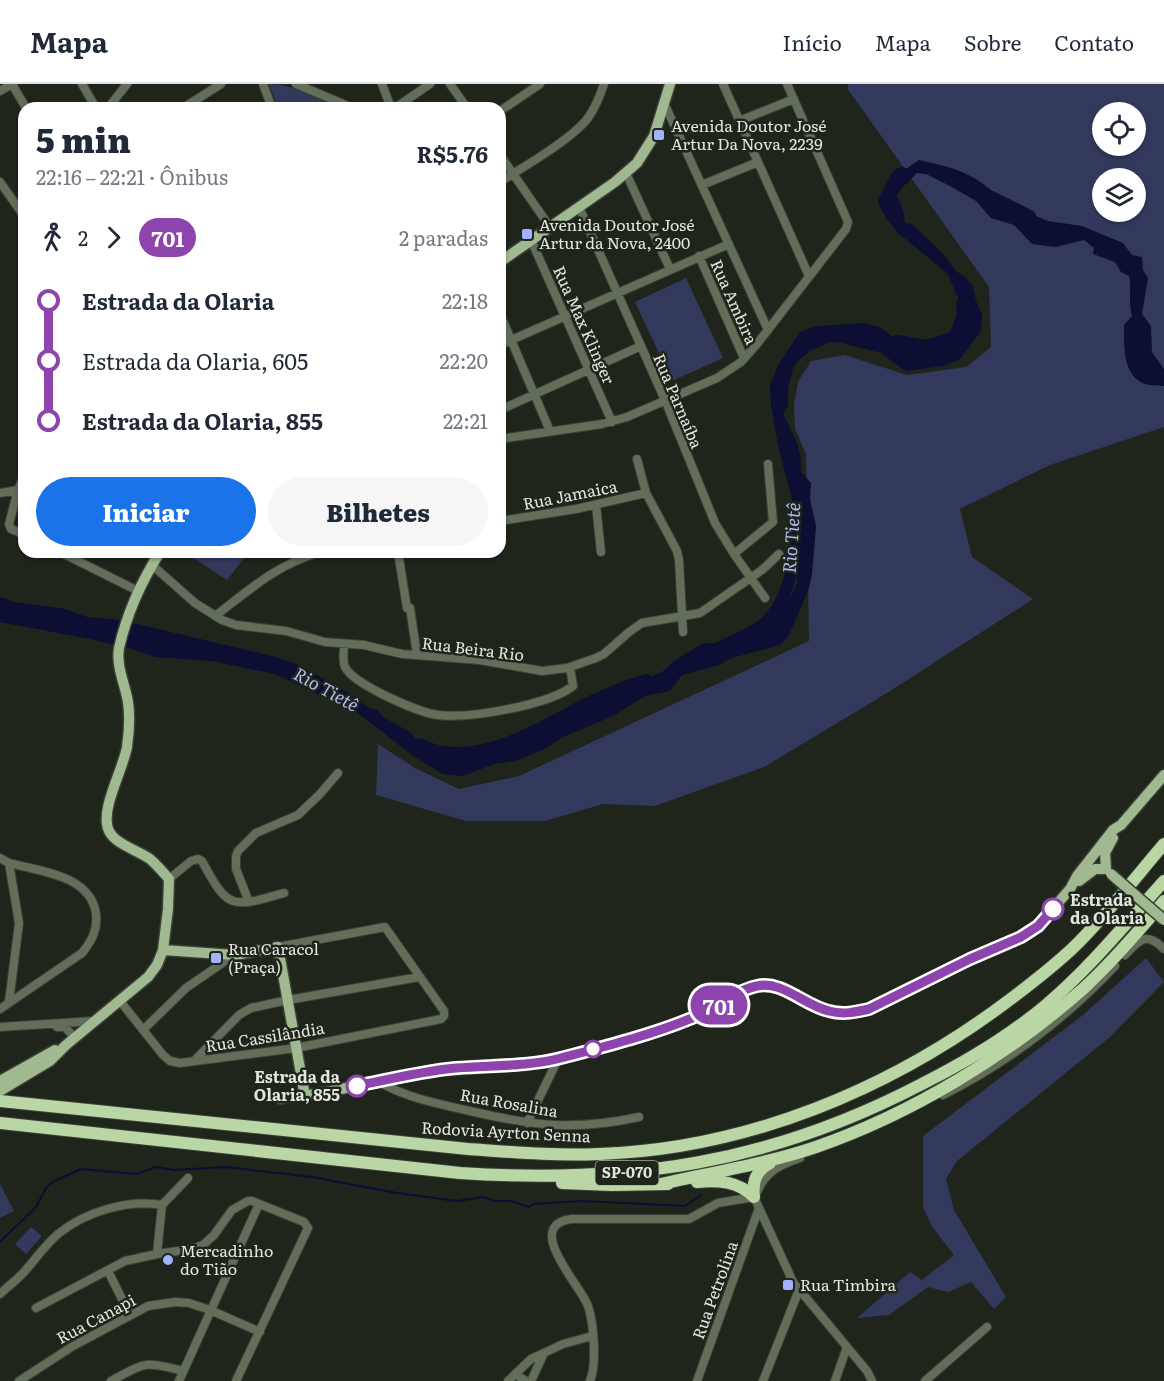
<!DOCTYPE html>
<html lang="pt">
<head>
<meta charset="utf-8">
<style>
  body { margin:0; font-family:Literata,serif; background:#f6f6f7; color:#1f2937; height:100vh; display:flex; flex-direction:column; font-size:22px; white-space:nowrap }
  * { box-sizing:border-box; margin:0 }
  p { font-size:20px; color:#747a83 }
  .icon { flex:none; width:33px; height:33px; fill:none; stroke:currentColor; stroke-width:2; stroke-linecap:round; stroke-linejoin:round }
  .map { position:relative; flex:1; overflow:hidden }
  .drawer { position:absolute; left:18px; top:18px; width:488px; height:456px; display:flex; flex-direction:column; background:#fff; border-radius:18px; box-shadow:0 2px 4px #0004 }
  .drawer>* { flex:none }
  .badge { padding:0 12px; border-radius:20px; font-size:21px; line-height:39px }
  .buttons { position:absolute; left:1092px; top:18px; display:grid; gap:12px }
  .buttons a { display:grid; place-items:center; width:54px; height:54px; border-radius:50%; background:#fff; box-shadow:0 2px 4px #0004; font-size:30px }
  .map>.badge { position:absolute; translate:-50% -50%; box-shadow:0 0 0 3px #fff }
  .legs { display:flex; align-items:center; gap:9px; height:66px; padding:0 18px; font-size:20px }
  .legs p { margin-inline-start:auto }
  .overview { display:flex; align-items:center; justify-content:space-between; height:102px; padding:0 18px }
  h1 { font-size:33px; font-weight:800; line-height:45px }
  .button { display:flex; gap:12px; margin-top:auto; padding:12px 18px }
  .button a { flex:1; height:69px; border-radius:36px; background:#1a73e8; color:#fff; font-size:24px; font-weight:800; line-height:69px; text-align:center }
  .button a+a { background:#f6f6f7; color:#1f2937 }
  ul { padding:0 18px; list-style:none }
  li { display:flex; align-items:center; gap:21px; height:60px; font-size:22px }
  li i { display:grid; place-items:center; width:9px; height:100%; margin:0 8px; background:currentColor }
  li i::after { content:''; width:15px; height:15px; margin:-8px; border:4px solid; border-radius:50%; background:#fff }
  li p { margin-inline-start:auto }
  li:first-child i { background:linear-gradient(#0000 50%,currentColor 0) }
  li:last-child i { background:linear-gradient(currentColor 50%,#0000 0) }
  header { display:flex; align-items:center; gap:36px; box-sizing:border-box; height:84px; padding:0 30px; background:#fff; border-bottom:2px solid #e0e1e3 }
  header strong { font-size:28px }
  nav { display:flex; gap:33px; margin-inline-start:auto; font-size:21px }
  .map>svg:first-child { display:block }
  .green { fill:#32395c; fill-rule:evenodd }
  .water { fill:#0c0e34 }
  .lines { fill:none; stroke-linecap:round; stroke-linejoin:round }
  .stream { stroke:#0c0e34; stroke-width:2 }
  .river { stroke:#0c0e34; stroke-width:12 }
  .minor-casing { stroke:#3a4036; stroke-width:10 }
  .major-casing { stroke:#3a4036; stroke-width:13 }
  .highway-casing { stroke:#3a4036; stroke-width:14 }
  .minor { stroke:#626d5a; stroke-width:8 }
  .major { stroke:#a1b990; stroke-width:10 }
  .highway { stroke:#bad6a5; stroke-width:12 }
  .major-bridge-casing { stroke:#3a4036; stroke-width:13; stroke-linecap:butt }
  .major-bridge { stroke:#a1b990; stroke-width:10 }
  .line-1-casing { stroke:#fff; stroke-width:14 }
  .line-1 { stroke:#8e44ad; stroke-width:9 }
  .poi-dot { fill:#a2b2fd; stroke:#1f251a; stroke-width:2 }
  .stop-1-dot { fill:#fff; stroke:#8e44ad; stroke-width:3 }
  .labels { text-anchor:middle; stroke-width:5; stroke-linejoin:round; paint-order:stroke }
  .shield { fill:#1f251a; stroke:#a8aca4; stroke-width:1.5 }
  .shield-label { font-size:15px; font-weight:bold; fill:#e2e6df }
  .poi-label { font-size:16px; fill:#e2e6df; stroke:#1f251a; text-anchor:start }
  .street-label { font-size:16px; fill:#e2e6df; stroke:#1f251a }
  .stop-label { font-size:16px; font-weight:bold; fill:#e2e6df; stroke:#1f251a; text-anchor:start }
  .water-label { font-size:18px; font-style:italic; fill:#aebbf5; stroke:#1f251a }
</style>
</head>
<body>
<header>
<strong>Mapa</strong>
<nav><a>Início</a><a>Mapa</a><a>Sobre</a><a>Contato</a></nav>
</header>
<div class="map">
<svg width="1164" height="1297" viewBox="0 0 1164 1297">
  <rect width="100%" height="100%" fill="#1f251a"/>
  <path class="green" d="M269,0C293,0 316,14 338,24H278Z
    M849,0H1164V343L1050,381L960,425L972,473L1033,515L887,609L764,683L655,722L603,720L545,737H466L376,711L378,660L415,684L459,705L519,692L809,557L806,371L795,344L794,321L798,298L811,277L845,271L907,291L966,283L991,263L989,203L847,4ZM1102,28H1136V62H1102ZM1102,94H1136V128H1102Z
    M686,194L723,274L672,297L635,218Z
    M184,468H249L227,496Z
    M1146,874L1164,898L1110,953L957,1077L946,1095L954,1126L1006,1213L994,1225L971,1198L948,1208L928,1203L889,1231L857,1234L910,1188L922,1196L954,1171L933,1144L923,1124V1052L1083,931Z
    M0,1100L14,1127L0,1134Z
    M31,1143L42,1152L26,1170L15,1160Z"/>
  <path class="water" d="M919,76C961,85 982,92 1010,126L1019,125L1048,137L1082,142L1123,159L1132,171L1142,173L1143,186L1148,194L1142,230L1151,242L1152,268L1164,285V302C1158,301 1150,302 1145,300C1122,292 1124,260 1124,241L1132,232C1128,218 1132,205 1129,192L1121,188L1115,178L1093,170L1094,164L1084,156L1055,163L1032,160L1014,141L991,134L976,117L950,102L926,90L917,89L900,106L897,112L903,126L905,139L912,140L943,170L956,187L965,193L973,202L976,217L982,230L981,247L960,275L944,282L905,287L881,269L842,259L830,258L810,267L800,275L793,284L788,304V322L783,330C792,347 804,369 801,388L811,399L810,415L816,442L812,491L808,507L788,553L780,561L732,574L719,581L682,591L670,607L645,612L613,632L563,653L548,663L519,676L494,680L463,692L443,690L413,672L358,629L275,590L211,577L155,573L133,565L90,555L0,538V513L15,518L65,525L87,533L120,536L276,573L296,580L347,608L369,624L378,626L383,633L410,648L417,656L432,664L436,670C448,674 462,675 472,666H495L502,658L519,649L532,651L625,603L662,588L675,576L702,560L733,557L766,542L792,511L797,499V435L778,361L771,320L770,300L779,280L800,248L816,242L864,239L880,243L895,255L924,262L943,261L954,256L960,247L962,234L960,219L948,190L897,148L886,134L879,120C887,113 893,104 894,93Z"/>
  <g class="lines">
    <path class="stream" d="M0,1158L36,1123L46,1104L54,1097L81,1085L136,1090L156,1083L174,1086L226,1083L312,1093L397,1109L457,1117L483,1113L495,1117H511L529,1123L533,1120L582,1117L685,1122L701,1111"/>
    <path class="river" d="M992,113L1030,132
      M888,125L884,117L898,91L902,89
      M897,257L926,262L955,253L963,230L962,220
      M717,565C730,558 745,552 758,544C791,524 801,457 797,421
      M419,660C470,687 534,648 578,624C593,616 609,610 624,603L646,596"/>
    <defs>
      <path id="minor" d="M12,0L26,24
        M82,0L96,24
        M263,0L272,24
        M296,0L353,24
        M382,0L391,24
        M450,0L467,24
        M723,0L809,192
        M0,7L12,0
        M665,21L768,246
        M108,24L127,0
        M183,24L221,0
        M395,24L430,0
        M500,27L540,0
        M739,37L794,15
        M500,71L550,143
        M626,89L670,185
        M0,98L24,132
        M500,98C523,83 571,56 588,34C595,24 600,12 604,0
        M702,101L758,78
        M579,123L665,316L715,439L734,470L765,514
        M531,156L612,338
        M699,172L744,274
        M500,230L550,347
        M500,261L729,160
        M500,326L641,262
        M500,355L602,340L627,333L717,294L741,278L757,260L846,145L848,138L787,0
        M637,375L646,409L677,467L679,476L683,548
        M24,392L18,406L9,440L11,445L24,450
        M0,409L18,406
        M596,421L601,468
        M500,437L576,425L646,409
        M60,468L138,507
        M398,468L407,524
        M734,470L773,438L768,380
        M152,481L195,519L222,536L236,541L286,547L325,558L364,561L402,570L480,576L542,587L567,584L596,574L604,570L629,548L642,539L700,529L762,486L779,470
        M410,524L417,571
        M215,532C249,506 279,479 321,468
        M344,560C344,567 342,576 345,583C353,600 419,629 438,631C469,635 549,621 573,602L570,583
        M0,774L9,779C39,787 91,791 96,830C98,846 91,858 82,869L0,925
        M9,779L19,839L9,918
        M169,795L191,777L198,775L202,777C228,826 232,824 284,809
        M249,818L236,785V772L238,767L256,749L298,731L320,710L338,689
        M1125,871C1139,856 1146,847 1164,865
        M120,917L163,971L170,977L180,979L296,964L441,935L444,932V927L385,843L278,863
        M0,943L94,937
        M57,943H65L74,953
        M143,946L186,904L234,871
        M194,977L239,931L251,924L288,916L419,893
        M379,998C407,1014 439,1020 470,1027C534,1042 574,1047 639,1033
        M943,1011C1006,979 1066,934 1115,882
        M280,1016L305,1012
        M527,1039L558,975
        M756,1110C765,1088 779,1081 800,1074
        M754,1113L793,1198L867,1287L872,1297
        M157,1170L162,1121L188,1094
        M108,1187L130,1231
        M0,1210C8,1202 17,1196 24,1188C35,1176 45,1161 58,1150C85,1128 127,1115 162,1121
        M36,1224L125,1177L157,1170L192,1165L203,1161L214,1151L232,1126L248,1117H252L304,1138L308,1144L236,1297
        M515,1290L526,1297
        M19,1297L73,1262L148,1222L175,1218L189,1219L210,1226L260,1248
        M111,1297C145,1279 145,1276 183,1287
        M179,1297L259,1120
        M508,1297L531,1275L544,1269
        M531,1297L544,1269L563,1260L592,1252
        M590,1297C597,1280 594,1240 588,1222C582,1203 522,1142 571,1135H689L718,1119L754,1113
        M697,1297L759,1124
        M763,1297L799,1206
        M835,1297L847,1263
        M925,1297L987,1243"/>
      <path id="major" d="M500,178L615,98L637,79L654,52L670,0
        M1106,785L1105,769L1113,754
        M1079,797L1095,785H1106
        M163,866L235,871L278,863L305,1012L433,987L509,982L558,975L673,942L712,925L755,902L763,901L778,904L828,927L849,929L869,925L970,875L1021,853L1038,842L1070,805L1077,792L1113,746L1121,741L1164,691
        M0,997L55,966
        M0,1007L50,977L66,961L148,893L157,881L163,866L168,825L169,795C163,788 157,781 150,775C138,766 116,761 109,747C99,727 123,686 127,663C129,649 130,632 128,618C125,600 116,583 119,564C127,529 141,498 160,468"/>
      <path id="highway" d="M0,1017L468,1065C511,1068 555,1072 599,1070C748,1065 891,1005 1008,917C1032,899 1057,880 1078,859C1109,828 1136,793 1164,760
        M0,1039L460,1089C629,1100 768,1080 920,1001C964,979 1008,953 1046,921C1090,884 1126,839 1164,797
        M697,1098C718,1096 738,1097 754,1113
        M562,1099L612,1101L668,1100
        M661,1100C713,1088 766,1080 816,1063C911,1030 1009,971 1084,904C1113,877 1139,847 1164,817
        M754,1113C752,1097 756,1087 770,1079"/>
    </defs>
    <use href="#minor" class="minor-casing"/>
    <use href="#major" class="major-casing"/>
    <use href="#highway" class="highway-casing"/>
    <use href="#minor" class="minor"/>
    <use href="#major" class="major"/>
    <use href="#highway" class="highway"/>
    <defs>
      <path id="major-bridge" d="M1111,790L1164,836"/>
    </defs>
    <use href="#major-bridge" class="major-bridge-casing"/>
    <use href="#major-bridge" class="major-bridge"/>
  </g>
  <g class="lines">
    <defs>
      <path id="line-1" d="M357,1002C390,995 423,987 456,984C491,981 526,983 561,974C603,963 651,951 692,934C713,925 734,907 757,902C782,896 805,922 829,927C843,931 856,928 869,925L970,875L1021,853L1038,842L1053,825"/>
    </defs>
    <use href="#line-1" class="line-1-casing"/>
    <use href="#line-1" class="line-1"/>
  </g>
  <g class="poi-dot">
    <rect x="653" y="45" width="12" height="12" rx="3"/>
    <rect x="521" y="144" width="12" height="12" rx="3"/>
    <rect x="210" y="868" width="12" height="12" rx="3"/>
    <circle cx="168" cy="1176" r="6"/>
    <rect x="782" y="1195" width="12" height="12" rx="3"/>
  </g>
  <g class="stop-1-dot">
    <circle cx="1053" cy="825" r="10"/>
    <circle cx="593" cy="965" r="8"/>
    <circle cx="357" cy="1002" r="10"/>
  </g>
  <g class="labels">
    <rect class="shield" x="595.5" y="1077" width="63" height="24" rx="4.5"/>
    <g class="shield-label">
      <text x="627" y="1094">SP-070</text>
    </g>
    <g class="poi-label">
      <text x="671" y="48">Avenida Doutor José<tspan x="671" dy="18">Artur Da Nova, 2239</tspan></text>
      <text x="539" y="147">Avenida Doutor José<tspan x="539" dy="18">Artur da Nova, 2400</tspan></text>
      <text x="228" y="871">Rua Caracol<tspan x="228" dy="18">(Praça)</tspan></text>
      <text x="180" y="1173">Mercadinho<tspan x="180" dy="18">do Tião</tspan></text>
      <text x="800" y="1207">Rua Timbira</text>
    </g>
    <g class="street-label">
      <text transform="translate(734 218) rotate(66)" y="6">Rua Ambira</text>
      <text transform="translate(584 241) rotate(66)" y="6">Rua Max Klinger</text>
      <text transform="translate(678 317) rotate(67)" y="6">Rua Parnaíba</text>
      <text transform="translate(570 411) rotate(-11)" y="6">Rua Jamaica</text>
      <text transform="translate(473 565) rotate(7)" y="6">Rua Beira Rio</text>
      <text transform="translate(265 953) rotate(-9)" y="6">Rua Cassilândia</text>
      <text transform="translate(509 1019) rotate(10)" y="6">Rua Rosalina</text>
      <text transform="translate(506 1048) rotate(3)" y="6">Rodovia Ayrton Senna</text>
      <text transform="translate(715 1206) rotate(-70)" y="6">Rua Petrolina</text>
      <text transform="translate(96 1235) rotate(-28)" y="6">Rua Canapi</text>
    </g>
    <g class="stop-label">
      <text x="1070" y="822">Estrada<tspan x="1070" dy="18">da Olaria</tspan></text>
      <text x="340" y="999" text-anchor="end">Estrada da<tspan x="340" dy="18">Olaria, 855</tspan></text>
    </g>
    <g class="water-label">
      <text transform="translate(792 454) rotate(-86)" y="6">Rio Tietê</text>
      <text transform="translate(326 606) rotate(29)" y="6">Rio Tietê</text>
    </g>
  </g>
</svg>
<div class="buttons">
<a><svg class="icon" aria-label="locate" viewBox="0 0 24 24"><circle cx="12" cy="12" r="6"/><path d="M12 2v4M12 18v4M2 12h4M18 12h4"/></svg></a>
<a><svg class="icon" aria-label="layers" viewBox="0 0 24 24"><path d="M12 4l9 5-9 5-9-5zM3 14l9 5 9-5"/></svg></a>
</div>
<b class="badge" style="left:719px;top:921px;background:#8e44ad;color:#fff">701</b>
<section class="drawer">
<div class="overview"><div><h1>5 min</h1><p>22:16 – 22:21 · Ônibus</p></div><b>R$5.76</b></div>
<div class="legs"><svg class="icon" aria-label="walk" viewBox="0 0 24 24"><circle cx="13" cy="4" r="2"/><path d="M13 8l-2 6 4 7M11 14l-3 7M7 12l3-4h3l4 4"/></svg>2<svg class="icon" aria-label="forward" viewBox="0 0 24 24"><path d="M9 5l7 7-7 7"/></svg><b class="badge" style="background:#8e44ad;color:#fff">701</b><p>2 paradas</p></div>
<ul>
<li><i style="color:#8e44ad"></i><b>Estrada da Olaria</b><p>22:18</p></li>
<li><i style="color:#8e44ad"></i><span>Estrada da Olaria, 605</span><p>22:20</p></li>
<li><i style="color:#8e44ad"></i><b>Estrada da Olaria, 855</b><p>22:21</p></li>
</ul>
<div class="button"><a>Iniciar</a><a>Bilhetes</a></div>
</section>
</div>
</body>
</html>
